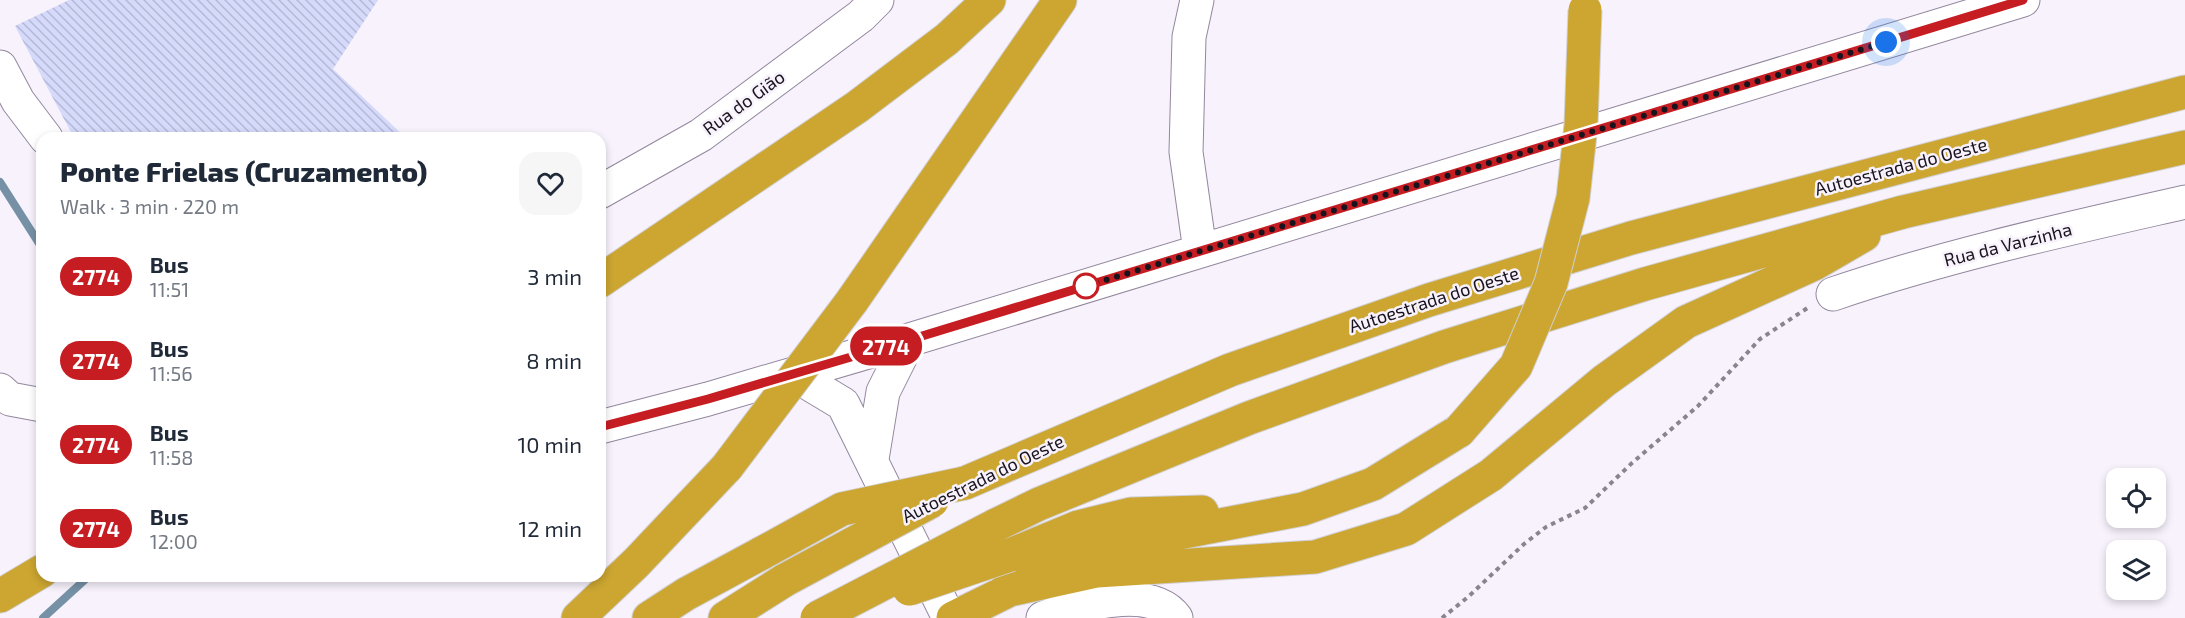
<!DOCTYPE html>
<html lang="en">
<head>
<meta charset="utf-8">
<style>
  body { margin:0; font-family:"Exo 2",sans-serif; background:#f6f6f7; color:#1f2937; height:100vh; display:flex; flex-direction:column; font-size:22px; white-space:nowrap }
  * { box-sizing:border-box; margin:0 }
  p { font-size:20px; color:#747a83 }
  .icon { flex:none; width:33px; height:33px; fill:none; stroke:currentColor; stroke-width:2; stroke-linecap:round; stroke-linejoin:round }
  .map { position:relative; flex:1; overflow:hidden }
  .side { position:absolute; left:36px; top:132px; width:570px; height:450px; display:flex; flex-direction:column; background:#fff; border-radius:18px; box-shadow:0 3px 9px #0003 }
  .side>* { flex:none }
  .badge { padding:0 12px; border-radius:20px; font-size:21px; line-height:39px }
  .tools { position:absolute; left:2106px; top:468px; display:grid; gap:12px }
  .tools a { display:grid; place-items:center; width:60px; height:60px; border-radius:12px; background:#fff; box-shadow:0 3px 9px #0003; font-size:30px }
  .you { position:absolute; width:30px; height:30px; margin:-15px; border:4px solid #fff; border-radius:50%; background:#1a73e8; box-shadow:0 0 0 9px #1a73e833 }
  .map>.badge { position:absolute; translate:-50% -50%; box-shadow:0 0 0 3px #fff }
  .round { display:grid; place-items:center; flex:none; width:63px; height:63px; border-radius:18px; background:#f6f6f7 }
  .headline { display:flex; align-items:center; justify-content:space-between; height:102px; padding:0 24px }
  h1 { font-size:28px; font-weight:800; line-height:45px }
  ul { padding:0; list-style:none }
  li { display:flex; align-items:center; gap:18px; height:84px; padding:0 24px }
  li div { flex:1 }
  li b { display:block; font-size:22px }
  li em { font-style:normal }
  li .badge { min-width:66px; font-weight:700; text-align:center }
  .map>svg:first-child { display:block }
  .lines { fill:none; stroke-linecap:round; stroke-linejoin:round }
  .stream { stroke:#7691a6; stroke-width:8 }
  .building { fill:url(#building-back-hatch) }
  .minor-casing { stroke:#93879e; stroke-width:35 }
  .highway-casing { stroke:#d1d0d2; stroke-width:35 }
  .path { stroke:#89848d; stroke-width:4; stroke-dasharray:4.5 4.5; stroke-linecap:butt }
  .minor { stroke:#fff; stroke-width:33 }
  .highway { stroke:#cca631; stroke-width:33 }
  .highway-bridge-casing { stroke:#d1d0d2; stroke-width:35; stroke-linecap:butt }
  .highway-bridge { stroke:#cca631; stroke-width:33 }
  .line-casing { stroke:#fff; stroke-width:14 }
  .line { stroke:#c61d23; stroke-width:9 }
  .walk { stroke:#18131c; stroke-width:6; stroke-dasharray:0 10.8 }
  .stop-dot { fill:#fff; stroke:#c61d23; stroke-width:3 }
  .labels { text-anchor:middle; stroke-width:5; stroke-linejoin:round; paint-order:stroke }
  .street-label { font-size:18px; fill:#18131c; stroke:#f7f2fc }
</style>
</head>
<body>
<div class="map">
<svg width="2185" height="618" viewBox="0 0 2185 618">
  <defs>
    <pattern id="building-back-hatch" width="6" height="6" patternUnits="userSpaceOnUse" patternTransform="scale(1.5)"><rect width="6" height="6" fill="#d5d9fa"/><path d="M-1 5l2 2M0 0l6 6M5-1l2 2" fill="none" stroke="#b6b9d6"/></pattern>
  </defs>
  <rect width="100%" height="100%" fill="#f7f2fc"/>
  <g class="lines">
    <path class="stream" d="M0,182L42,248
      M43,618L89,576"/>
  </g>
  <path class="building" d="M69,0H378L333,69L406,138H74L15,26Z"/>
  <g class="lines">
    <defs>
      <path id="minor" d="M1197,0L1189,37L1186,152L1200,251
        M0,67L18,101L46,138
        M600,192L701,135L861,16L877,0
        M1833,294C1948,255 2067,229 2185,202
        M793,374L843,404L949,618
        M0,390L10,399L42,405
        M600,427L708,399L909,340L2023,0
        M872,459L883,392L909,340
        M1043,618C1076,606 1151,583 1176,618"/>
      <path id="highway" d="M600,281L857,107L947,39L989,0
        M852,301L1060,0
        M965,483L1230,370L1429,300L1631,238L2185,92
        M996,525L1039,504L1249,418L1444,347L1645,284L1903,212L2185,147
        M1010,555L1078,527L1131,514L1202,512
        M1005,591L1097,571L1315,557L1406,529L1491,475L1604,381L1686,322L1814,264L1864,235
        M0,596L42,571
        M578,618L636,563L727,467
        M649,618L686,594L762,553
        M725,618L785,580
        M953,618L1091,550L1303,509L1373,484L1459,431"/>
    </defs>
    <use href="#minor" class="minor-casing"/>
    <use href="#highway" class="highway-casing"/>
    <path class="path" d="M1442,618L1468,597L1524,544L1546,527L1585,508L1632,463L1698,406L1760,339L1809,307"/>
    <use href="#minor" class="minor"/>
    <use href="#highway" class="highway"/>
    <defs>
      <path id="highway-bridge" d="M1459,431L1516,366L1551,283L1573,198L1581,125L1585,10
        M727,467L852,301
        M762,553L842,509L965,483
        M785,580L932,501
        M909,589L1010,555
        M817,618L996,525"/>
    </defs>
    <use href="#highway-bridge" class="highway-bridge-casing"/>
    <use href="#highway-bridge" class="highway-bridge"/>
  </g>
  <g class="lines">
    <defs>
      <path id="line" d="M600,427L708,399L909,340L2023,0"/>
    </defs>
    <use href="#line" class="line-casing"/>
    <use href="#line" class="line"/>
    <path class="walk" d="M1086,286L1886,42"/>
  </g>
  <circle class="stop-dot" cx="1086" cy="286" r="12"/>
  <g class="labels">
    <g class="street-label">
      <text transform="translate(744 103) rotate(-36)" y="6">Rua do Gião</text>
      <text transform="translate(1901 167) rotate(-15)" y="6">Autoestrada do Oeste</text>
      <text transform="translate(2008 245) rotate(-14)" y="6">Rua da Varzinha</text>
      <text transform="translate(1434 300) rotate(-18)" y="6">Autoestrada do Oeste</text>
      <text transform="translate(983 479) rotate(-26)" y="6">Autoestrada do Oeste</text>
    </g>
  </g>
</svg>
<div class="tools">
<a><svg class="icon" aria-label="locate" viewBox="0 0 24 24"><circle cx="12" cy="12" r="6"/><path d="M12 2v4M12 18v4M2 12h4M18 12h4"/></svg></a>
<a><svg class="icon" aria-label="layers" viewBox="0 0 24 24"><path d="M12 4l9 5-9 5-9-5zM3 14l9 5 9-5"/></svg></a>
</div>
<div class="you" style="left:1886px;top:42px"></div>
<b class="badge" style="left:886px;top:346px;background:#c61d23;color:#fff">2774</b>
<section class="side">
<div class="headline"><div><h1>Ponte Frielas (Cruzamento)</h1><p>Walk · 3 min · 220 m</p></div><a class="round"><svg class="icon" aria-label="heart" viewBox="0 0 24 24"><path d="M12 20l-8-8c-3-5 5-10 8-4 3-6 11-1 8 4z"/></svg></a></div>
<ul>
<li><span class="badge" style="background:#c61d23;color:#fff">2774</span><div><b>Bus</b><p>11:51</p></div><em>3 min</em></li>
<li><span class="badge" style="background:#c61d23;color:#fff">2774</span><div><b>Bus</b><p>11:56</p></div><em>8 min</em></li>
<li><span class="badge" style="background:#c61d23;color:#fff">2774</span><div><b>Bus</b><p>11:58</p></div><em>10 min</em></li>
<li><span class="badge" style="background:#c61d23;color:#fff">2774</span><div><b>Bus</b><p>12:00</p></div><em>12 min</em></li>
</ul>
</section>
</div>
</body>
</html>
